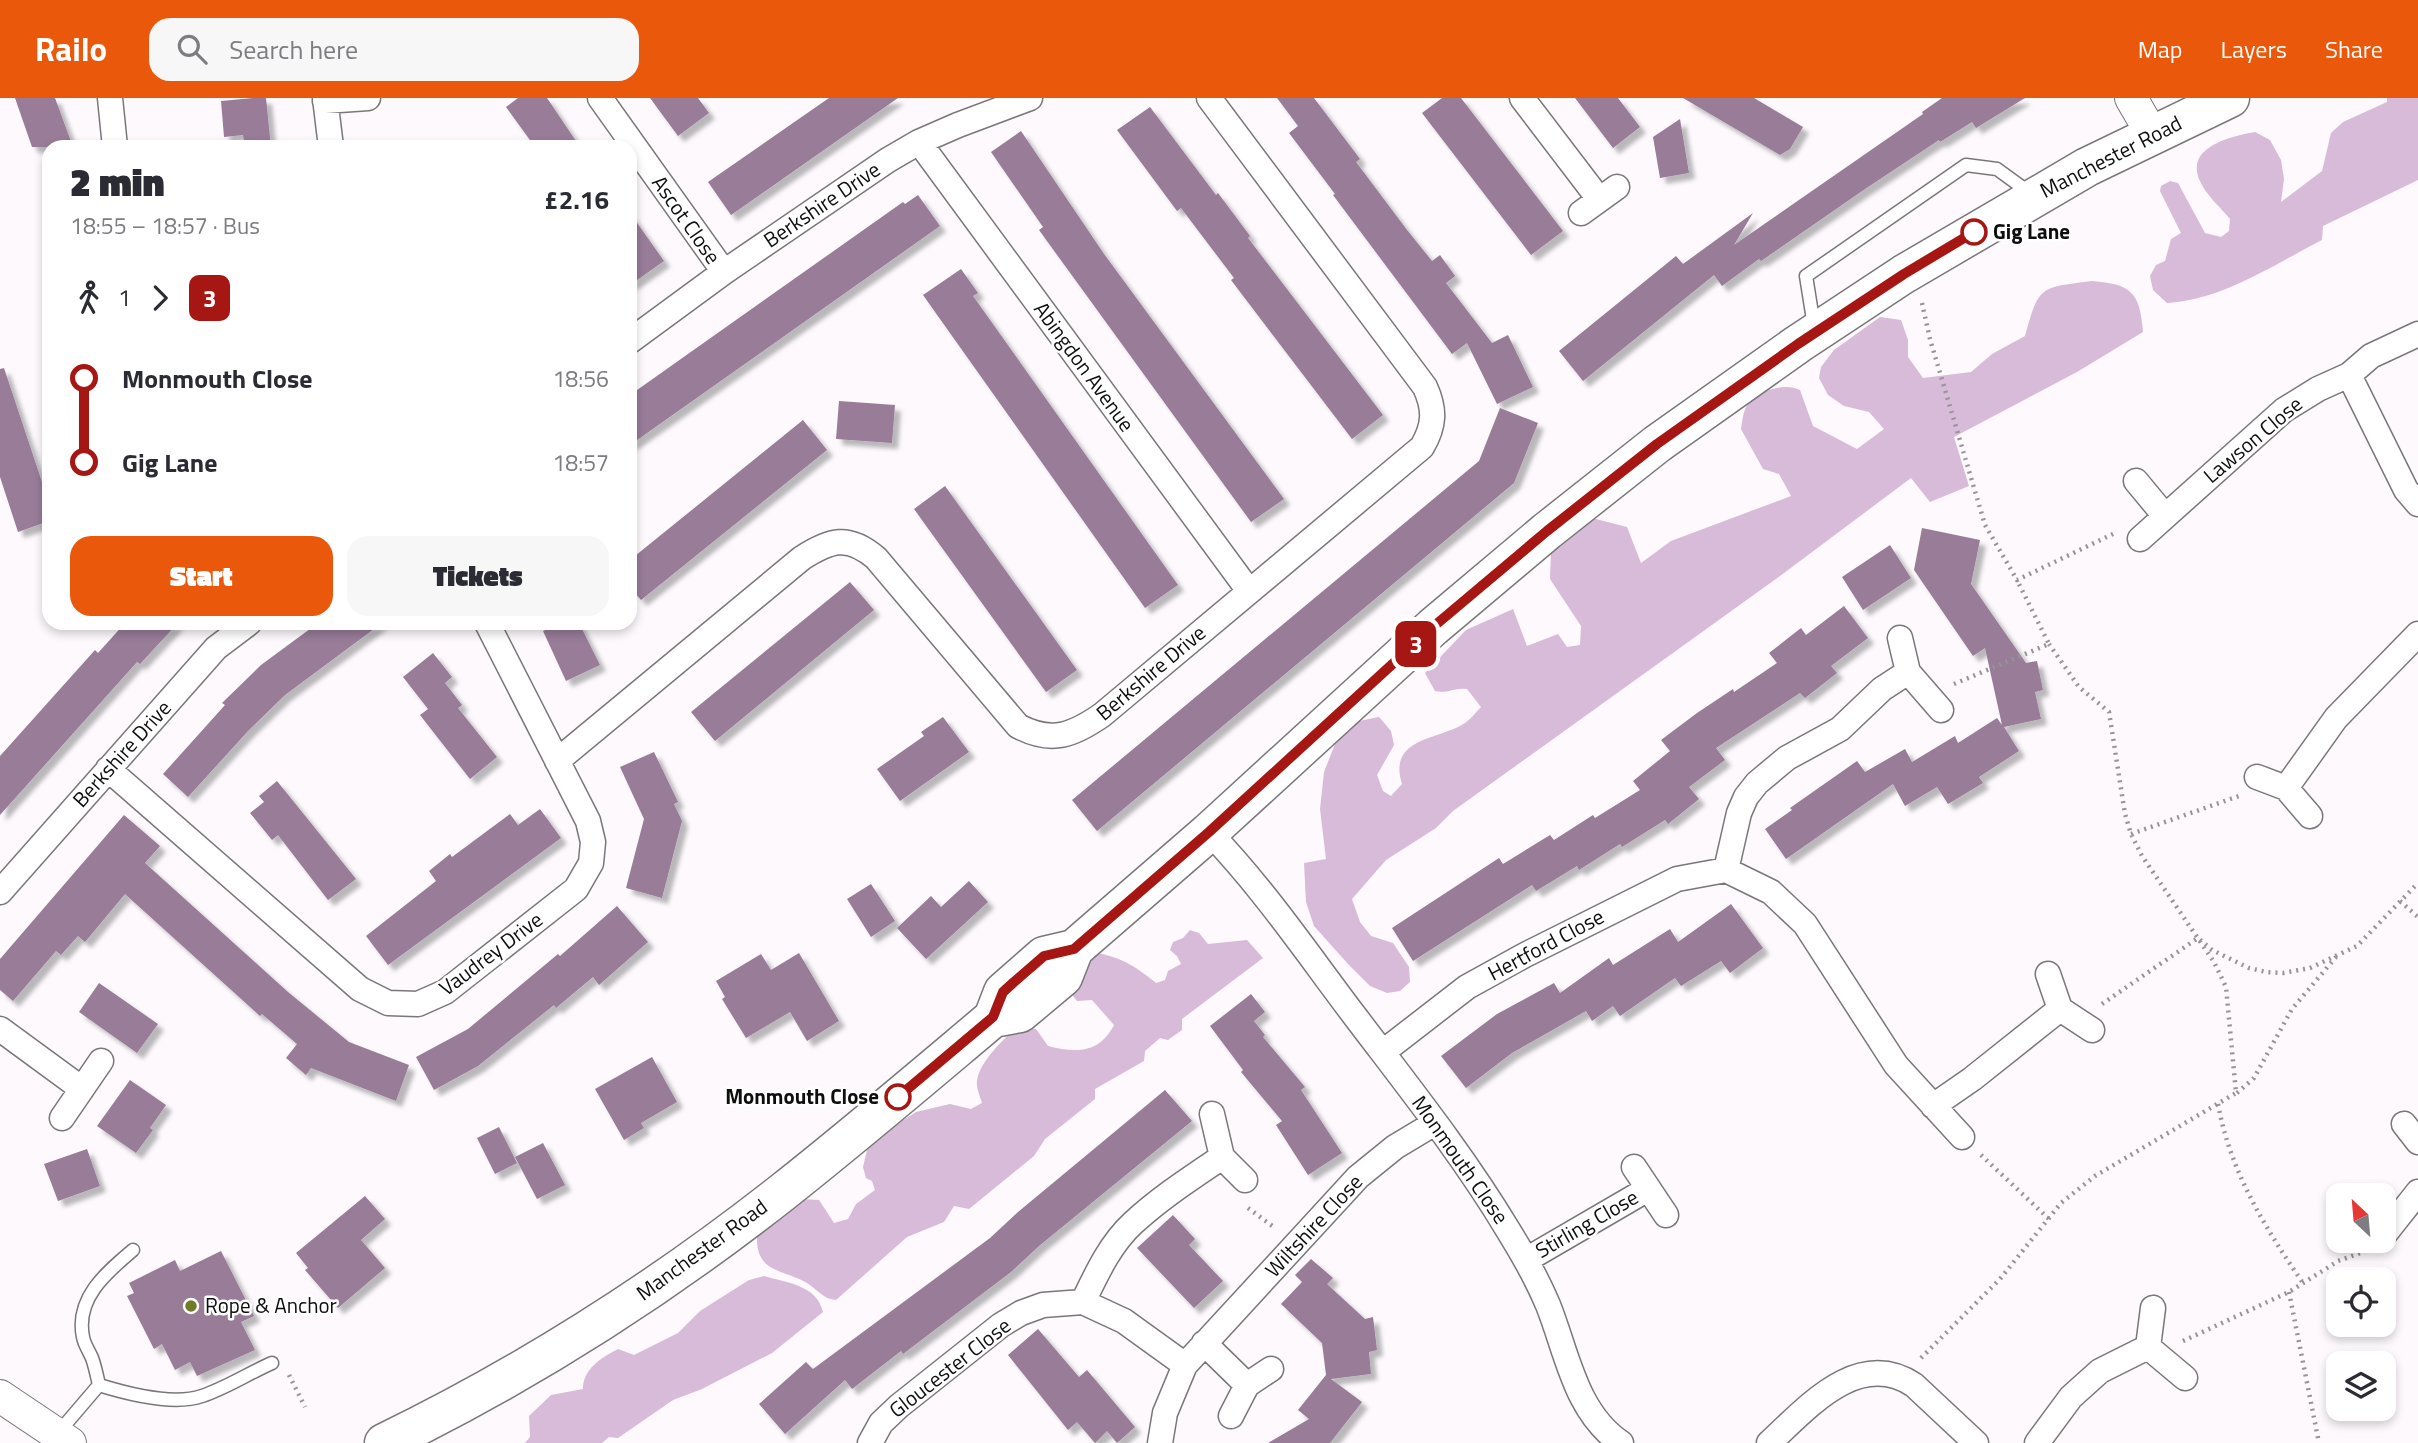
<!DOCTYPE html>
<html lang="en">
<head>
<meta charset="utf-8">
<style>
  body { margin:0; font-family:"Titillium Web",sans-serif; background:#f7f7f7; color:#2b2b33; height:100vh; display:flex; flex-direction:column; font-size:26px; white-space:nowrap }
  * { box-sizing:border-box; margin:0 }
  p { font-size:23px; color:#7c7c81 }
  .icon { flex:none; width:38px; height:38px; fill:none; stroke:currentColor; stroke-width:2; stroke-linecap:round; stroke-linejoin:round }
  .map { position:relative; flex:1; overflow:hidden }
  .panel { position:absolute; left:42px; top:42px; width:595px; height:490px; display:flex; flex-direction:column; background:#fff; border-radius:21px; box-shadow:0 4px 10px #0003 }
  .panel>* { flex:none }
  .badge { padding:0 14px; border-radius:10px; font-size:24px; line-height:46px }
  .needle { width:46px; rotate:334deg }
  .buttons { position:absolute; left:2326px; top:1085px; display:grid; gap:14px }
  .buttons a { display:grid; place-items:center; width:70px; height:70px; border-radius:14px; background:#fff; box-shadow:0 4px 10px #0003; font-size:35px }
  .map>.badge { position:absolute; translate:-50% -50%; box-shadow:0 0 0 4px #fff }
  .legs { display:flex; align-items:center; gap:10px; height:77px; padding:0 28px; font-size:23px }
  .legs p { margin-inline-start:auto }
  .summary { display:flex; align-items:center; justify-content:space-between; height:119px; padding:0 28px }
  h1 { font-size:38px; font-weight:800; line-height:52px }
  .cta { display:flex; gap:14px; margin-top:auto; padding:14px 28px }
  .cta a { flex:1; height:80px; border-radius:21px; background:#ea580c; color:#fff; font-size:28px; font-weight:800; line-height:80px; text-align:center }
  .cta a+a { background:#f7f7f7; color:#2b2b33 }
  ul { padding:0 28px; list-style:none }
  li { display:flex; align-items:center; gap:24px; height:84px; font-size:26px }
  li i { display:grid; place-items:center; width:10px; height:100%; margin:0 9px; background:currentColor }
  li i::after { content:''; width:18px; height:18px; margin:-9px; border:5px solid; border-radius:50%; background:#fff }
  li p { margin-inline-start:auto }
  li:first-child i { background:linear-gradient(#0000 50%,currentColor 0) }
  li:last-child i { background:linear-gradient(currentColor 50%,#0000 0) }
  header { display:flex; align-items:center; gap:42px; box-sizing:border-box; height:98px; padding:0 35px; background:#ea580c; color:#fff }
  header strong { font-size:33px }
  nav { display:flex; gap:38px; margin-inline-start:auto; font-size:24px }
  .search { width:490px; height:63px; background:#f7f7f7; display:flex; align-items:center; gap:18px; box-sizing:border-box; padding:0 24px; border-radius:21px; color:#7c7c81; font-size:26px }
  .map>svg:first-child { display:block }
  .forest { fill:#d8bbd8 }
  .building { fill:#987c98; filter:url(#shadow) }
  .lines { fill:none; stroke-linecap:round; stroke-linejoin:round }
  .service-casing { stroke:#7a777a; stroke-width:15 }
  .minor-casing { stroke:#7a777a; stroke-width:27 }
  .tertiary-casing { stroke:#7a777a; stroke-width:34 }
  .primary-casing { stroke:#7a777a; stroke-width:41 }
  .path { stroke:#979497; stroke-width:4.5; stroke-dasharray:2 5; stroke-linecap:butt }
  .service { stroke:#fff; stroke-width:12 }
  .minor { stroke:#fff; stroke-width:24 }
  .tertiary { stroke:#fff; stroke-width:32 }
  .primary { stroke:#fff; stroke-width:38 }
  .line-1-casing { stroke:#fff; stroke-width:16 }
  .line-1 { stroke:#a61612; stroke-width:10 }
  .stop-1-dot { fill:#fff; stroke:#a61612; stroke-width:3.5 }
  .poi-dot { fill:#717b27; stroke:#fff; stroke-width:2.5 }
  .labels { text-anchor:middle; stroke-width:5; stroke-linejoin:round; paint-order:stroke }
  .street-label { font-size:21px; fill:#0f0e0f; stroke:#fff }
  .stop-label { font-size:21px; font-weight:bold; fill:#0f0e0f; stroke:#fff; text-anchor:start }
  .poi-label { font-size:21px; fill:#0f0e0f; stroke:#fff; text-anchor:start }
</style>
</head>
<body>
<header>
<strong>Railo</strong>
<div class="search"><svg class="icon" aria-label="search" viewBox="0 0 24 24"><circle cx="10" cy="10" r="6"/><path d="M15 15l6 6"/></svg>Search here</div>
<nav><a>Map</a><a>Layers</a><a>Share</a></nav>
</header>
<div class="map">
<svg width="2418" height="1345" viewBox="0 0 2418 1345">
  <defs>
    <filter id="shadow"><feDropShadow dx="6" dy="6" stdDeviation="2" flood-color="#0004"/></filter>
  </defs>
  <rect width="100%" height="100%" fill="#fdf9fd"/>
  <path class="forest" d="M2387,0H2418V82L2323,128L2322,142C2273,167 2222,202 2167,205L2153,192L2150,178L2156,167L2165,163L2171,141L2181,135L2160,93L2161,88L2170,83L2178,85L2205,135L2221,139L2229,133L2230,121C2220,109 2205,96 2199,81C2186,48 2233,38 2255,34L2270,42L2281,62L2284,81L2281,104L2322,73L2331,35L2343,24L2387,4Z
    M2092,183C2131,186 2140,194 2143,234L2077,274L1954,339L1969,388L1930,404L1911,380L1784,475L1453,713L1436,730L1386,762L1352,801L1360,824L1371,838L1393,845L1409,869L1410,884L1400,893L1387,895L1370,888L1348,866L1314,828L1306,804L1304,765L1326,761L1320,711L1324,674L1335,646L1359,623L1379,619L1391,633L1394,647L1377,677L1383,693L1391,698L1402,686C1387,639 1440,642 1465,625C1471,621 1476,614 1481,609L1467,591C1455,589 1447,596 1435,593L1425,575L1466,532L1513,511L1527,548L1558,536L1567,549L1580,547L1581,528L1550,481L1551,452L1592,420L1627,429L1641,465L1671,443L1791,398L1779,376L1763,371L1741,331C1742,325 1743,315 1746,309C1755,293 1785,284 1800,292L1813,328L1857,351L1884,331L1869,314L1844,308L1828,297L1819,280L1821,269L1834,252L1880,219L1901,222L1908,242V259L1923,280L1971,274L1992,256L2025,238C2039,186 2041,190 2092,183Z
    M1190,832L1199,835L1208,846L1247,842L1263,860L1182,921V932L1168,942L1160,940L1145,953L1144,963L1095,991V1001L1045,1041L1034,1058L969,1111L954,1108L944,1124L907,1139L836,1202C823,1201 818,1192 807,1185C781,1170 755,1176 757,1135L802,1101L819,1102L834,1125L848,1121L856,1106L875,1092L872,1083L866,1080L863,1069L869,1044L916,1014L950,1006L971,1011L982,1005C980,998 976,990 977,983C979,964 1004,941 1017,929L1036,931L1048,948C1076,955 1099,956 1114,927L1092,902L1077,903L1066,889L1087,855C1113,854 1136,868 1156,885L1165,882L1168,873L1181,866L1177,858L1170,852L1173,844L1183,840Z
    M764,1178C787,1185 817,1187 823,1214L772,1255L702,1291L673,1302L618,1340L609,1339L602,1345H525L530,1339L529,1318L551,1297L583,1291C583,1271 601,1260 618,1251L634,1257L678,1235L700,1213L749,1182Z"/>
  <path class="building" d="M15,0H55L73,49H32Z
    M253,0H266L271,49H245L243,37L224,39L221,3Z
    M518,0H547L580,49H535L506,9Z
    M650,0H698L709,15L678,38Z
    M829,0H898L731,117L708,84Z
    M1277,0H1314L1360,61L1356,64L1407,132L1432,163L1440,157L1455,178L1446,185L1492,245L1508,237L1533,289L1497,306L1467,245L1452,256L1333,97L1335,96L1289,35L1298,28Z
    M1442,0H1461L1563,133L1531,157L1422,15Z
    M1575,0H1618L1640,29L1613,50Z
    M1683,0H1754L1803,29L1790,51L1780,57Z
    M1942,0H2025L1976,30L1972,24L1940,44L1939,42L1865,91L1761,163L1759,161L1722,188L1714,177L1583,283L1559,253L1676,158L1683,166L1753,115L1734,147L1923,16L1922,14Z
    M1150,9L1216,97L1218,95L1250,138L1248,140L1383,317L1352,341L1231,182L1234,180L1181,110L1177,113L1117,32Z
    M1680,21L1689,75L1660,80L1653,39Z
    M1021,33L1104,156L1284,401L1251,424L1039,132L1043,129L991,54Z
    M918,97L940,128L630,347V297L903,104L905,106Z
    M630,115L664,163L630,187Z
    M961,171L978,195L973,198L1178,487L1145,510L923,197Z
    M4,270L49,405V423L18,434L0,379V271Z
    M839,303L895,307L892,345L836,341Z
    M1500,310L1538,325L1514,385L1097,733L1072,702L1479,363Z
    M803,322L827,352L641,502L630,489V462Z
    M945,388L1077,572L1046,594L914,411Z
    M1922,430L1980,442L1971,486L2026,565L2037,563L2043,592L2035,594L2041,621L2004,629L2019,653L1979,679L1983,685L1948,706L1937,689L1905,708L1893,686L1786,761L1765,731L1792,712L1790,710L1857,663L1865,674L1905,651L1912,664L1955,638L1958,645L1997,620L2002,627L1985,550L1973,558L1914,472Z
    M1890,447L1911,480L1863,512L1842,479Z
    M850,484L874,512L715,643L691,614Z
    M1844,508L1868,540L1831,568L1837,575L1805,600L1800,595L1716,650L1725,662L1689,689L1699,701L1668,726L1665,722L1622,749L1620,746L1579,772L1577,768L1536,793L1532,787L1413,863L1392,830L1499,760L1503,766L1550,737L1554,742L1593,717L1595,720L1640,692L1633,683L1670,653L1661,642L1697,615L1733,591L1734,594L1777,565L1769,555L1801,530L1806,537Z
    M125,525H178L140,566L137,564L0,717V658L95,552L98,555Z
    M318,525H382L285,597L248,633L188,699L163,676L225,607L222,605L261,567Z
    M560,525H579L600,567L566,583L543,533Z
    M433,555L452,579L445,585L462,607L458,610L497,659L470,681L420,617L428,611L403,579Z
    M943,619L969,654L900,703L877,671L924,638L921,634Z
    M654,654L678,704L674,706L682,723L662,800L626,790L644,721L620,669Z
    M277,683L356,781L328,802L278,737L272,742L250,715L264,704L259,698Z
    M540,711L561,740L388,867L366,838L436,783L429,773L450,756L452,759L510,716L518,727Z
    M124,717L160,748L145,765L288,894L349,944L409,967L396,1003L311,970L306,977L286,960L297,946L262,916L260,918L125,796L85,844L78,838L61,857L56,853L13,903L0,892V861Z
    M969,783L988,804L926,861L897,830L931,798L941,809Z
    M871,786L895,823L871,839L847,801Z
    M1731,806L1763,850L1730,875L1721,863L1681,888L1675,880L1620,918L1613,908L1592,923L1586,913L1512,955L1466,990L1441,958L1497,916L1554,885L1560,895L1609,860L1613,867L1670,831L1678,844Z
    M617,808L648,844L599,887L593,879L556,910L554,907L478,968L434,992L416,959L468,931L558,856L560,858Z
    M799,855L839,923L807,943L790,914L746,940L722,901L725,899L716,883L761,856L771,872Z
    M99,885L158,926L137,955L79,914Z
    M1251,896L1265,914L1254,923L1265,937L1263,939L1305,989L1301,992L1342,1055L1308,1077L1276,1027L1282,1023L1241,974L1243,972L1210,928Z
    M652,959L677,1004L641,1025L644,1030L624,1042L595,991Z
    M130,982L166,1007L150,1030L153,1032L136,1055L97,1028Z
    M1165,992L1192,1023L1039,1148L1011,1174L903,1256L901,1253L852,1291L845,1282L785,1336L759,1306L806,1264L813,1271L990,1140L1018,1114Z
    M499,1029L517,1065L495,1076L477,1040Z
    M543,1045L565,1087L537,1101L515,1059Z
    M87,1051L100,1088L58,1103L44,1066Z
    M365,1098L385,1121L361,1142L385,1170L338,1210L305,1172L308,1170L296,1155Z
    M1173,1117L1195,1141L1189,1147L1223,1183L1194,1210L1137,1150Z
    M221,1153L254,1218L241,1224L255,1252L197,1278L190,1264L175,1272L162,1246L154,1251L127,1198L134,1195L129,1185L175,1162L180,1173Z
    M1311,1161L1333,1180L1327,1186L1365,1221L1373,1219L1377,1252L1369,1254L1371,1276L1331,1281L1362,1304L1330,1345H1268L1309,1321L1298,1312L1326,1277L1322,1245L1281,1206L1302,1184L1295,1177Z
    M1038,1231L1079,1279L1087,1272L1135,1329L1117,1345L1107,1333L1095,1345L1077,1324L1068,1332L1008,1257Z"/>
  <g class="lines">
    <defs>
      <path id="service" d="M1814,228L1806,178L1966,67L1997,71L2030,95
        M99,1287C128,1296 173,1308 202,1298C226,1290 249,1275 272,1265
        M58,1335L99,1287C97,1278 95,1268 92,1260C89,1253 84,1246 83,1239C75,1200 107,1174 133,1152"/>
      <path id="minor" d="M110,0L115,49
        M325,0L331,49
        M600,0L724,174
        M1522,0L1599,101
        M325,3L368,0
        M919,44L1249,493
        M1581,115L1617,89
        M630,243L724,174L888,62L919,44L958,27L1030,0
        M2349,277L2406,392L2418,406
        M2136,383L2165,418
        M2140,441L2284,312L2318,291L2349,277L2371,258L2418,236
        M1900,540L1908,574L1941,612
        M557,663L802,460C830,442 848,436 876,460L1018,628C1052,646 1073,637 1102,617L1422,349C1435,327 1435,311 1425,289L1209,0
        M108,671L360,891L388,905L418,906L445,894L576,791L591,765L593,744L588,723L487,525
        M2257,679L2286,690L2310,718
        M2286,690L2336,620L2418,536
        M1209,734C1263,790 1307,855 1354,917C1407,987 1463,1057 1508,1132C1523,1156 1537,1181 1548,1207C1567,1254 1575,1314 1621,1345
        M1726,772L1739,715L1746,699L1757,685L1787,660L1840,631L1882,591L1908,574
        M0,794L216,550L249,525
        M2048,876L2060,911L2092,932
        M0,931L82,991
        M1383,954L1467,889L1525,857L1677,781L1726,772L1771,794L1805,826L1896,967L1962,1039
        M1933,1008L1972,981L2060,911
        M1212,1016L1222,1059L1245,1082
        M62,1020L101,963
        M2404,1026L2418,1044
        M1634,1069L1666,1117
        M2384,1137L2418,1094
        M1526,1162L1648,1091
        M1083,1204L1124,1223L1185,1267
        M2153,1210L2148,1249L2185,1280
        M1204,1245L1247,1287
        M1231,1318L1247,1287L1271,1271
        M870,1345L881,1325L899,1308L1001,1227L1021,1215L1043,1207L1083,1204C1096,1177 1110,1146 1133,1125C1160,1100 1191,1080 1222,1059
        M1160,1345L1165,1315L1185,1267L1358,1079L1395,1049L1435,1025
        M1769,1345C1807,1310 1858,1250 1914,1287L1976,1345
        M2037,1345L2071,1299L2100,1273L2148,1249"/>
      <path id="tertiary" d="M2131,0L2152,36
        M0,1298L70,1345"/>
      <path id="primary" d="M993,920L1020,915L1063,879L1074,851L1209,734L1433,529L1547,433L1657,346L1798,246L1904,176L2087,69L2230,0
        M384,1345C524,1277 661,1190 784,1093C855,1037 924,978 993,920L1003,894L1044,858L1074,851"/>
    </defs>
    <use href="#service" class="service-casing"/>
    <use href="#minor" class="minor-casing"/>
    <use href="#tertiary" class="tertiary-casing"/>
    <use href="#primary" class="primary-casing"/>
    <path class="path" d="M1922,205L1930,241L1985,427L2017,482L2115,435
      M1954,586L2049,546L2017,482
      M2131,736L2239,698
      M2400,803L2418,819
      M2102,906L2198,840L2212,852L2249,870L2266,874L2283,875L2310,870L2357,848L2418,785
      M2237,995L2254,980L2292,911L2336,859
      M2218,1006C2230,1073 2265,1130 2303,1185
      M1981,1057L2049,1121
      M1248,1110L1275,1130
      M2289,1194L2319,1345
      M2183,1243L2289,1194L2338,1163L2363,1154
      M1921,1260L2000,1181L2061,1105L2095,1078L2236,995L2226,889L2214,864L2142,758L2131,736L2125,716L2109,614L2079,589L2049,546
      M289,1277L305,1309"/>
    <use href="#service" class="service"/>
    <use href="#minor" class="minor"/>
    <use href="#tertiary" class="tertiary"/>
    <use href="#primary" class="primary"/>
  </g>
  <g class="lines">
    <defs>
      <path id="line-1" d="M898,999L993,919L1003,894L1014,884L1044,858L1074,851L1209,734L1433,529L1547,433L1657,346L1798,246L1904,176L1974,134"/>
    </defs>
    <use href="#line-1" class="line-1-casing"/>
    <use href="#line-1" class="line-1"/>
  </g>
  <g class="stop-1-dot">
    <circle cx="1974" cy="134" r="12"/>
    <circle cx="898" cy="999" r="12"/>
  </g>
  <circle class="poi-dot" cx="191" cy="1208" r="7"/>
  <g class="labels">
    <g class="street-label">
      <text transform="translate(2111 59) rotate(-27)" y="7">Manchester Road</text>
      <text transform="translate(822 107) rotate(-34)" y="7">Berkshire Drive</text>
      <text transform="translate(686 122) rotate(55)" y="7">Ascot Close</text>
      <text transform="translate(1084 269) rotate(54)" y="7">Abingdon Avenue</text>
      <text transform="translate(2253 342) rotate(-40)" y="7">Lawson Close</text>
      <text transform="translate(1151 575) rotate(-40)" y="7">Berkshire Drive</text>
      <text transform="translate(122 656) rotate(-48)" y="7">Berkshire Drive</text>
      <text transform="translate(1546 847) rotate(-28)" y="7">Hertford Close</text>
      <text transform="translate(491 856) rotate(-37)" y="7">Vaudrey Drive</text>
      <text transform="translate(1460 1062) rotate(55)" y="7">Monmouth Close</text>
      <text transform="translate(1587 1126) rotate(-30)" y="7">Stirling Close</text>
      <text transform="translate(1314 1128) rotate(-47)" y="7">Wiltshire Close</text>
      <text transform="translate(702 1152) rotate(-36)" y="7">Manchester Road</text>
      <text transform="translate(950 1270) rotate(-38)" y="7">Gloucester Close</text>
    </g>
    <g class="stop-label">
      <text x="1993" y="141">Gig Lane</text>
      <text x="879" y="1006" text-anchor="end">Monmouth Close</text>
    </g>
    <g class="poi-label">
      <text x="205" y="1215">Rope &amp; Anchor</text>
    </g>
  </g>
</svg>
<div class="buttons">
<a><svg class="needle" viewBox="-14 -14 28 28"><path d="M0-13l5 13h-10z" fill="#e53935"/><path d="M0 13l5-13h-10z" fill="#7c7c81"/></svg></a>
<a><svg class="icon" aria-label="locate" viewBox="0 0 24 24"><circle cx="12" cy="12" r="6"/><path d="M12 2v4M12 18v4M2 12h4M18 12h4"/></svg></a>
<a><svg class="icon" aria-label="layers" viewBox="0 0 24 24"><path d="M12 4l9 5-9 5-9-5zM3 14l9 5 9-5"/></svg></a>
</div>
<b class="badge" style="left:1416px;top:546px;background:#a61612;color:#fff">3</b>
<section class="panel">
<div class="summary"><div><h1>2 min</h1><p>18:55 – 18:57 · Bus</p></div><b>£2.16</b></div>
<div class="legs"><svg class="icon" aria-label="walk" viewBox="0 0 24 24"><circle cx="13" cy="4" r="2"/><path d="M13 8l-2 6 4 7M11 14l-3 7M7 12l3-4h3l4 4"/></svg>1<svg class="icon" aria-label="forward" viewBox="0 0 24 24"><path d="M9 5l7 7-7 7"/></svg><b class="badge" style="background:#a61612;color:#fff">3</b></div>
<ul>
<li><i style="color:#a61612"></i><b>Monmouth Close</b><p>18:56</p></li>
<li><i style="color:#a61612"></i><b>Gig Lane</b><p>18:57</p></li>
</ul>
<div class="cta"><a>Start</a><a>Tickets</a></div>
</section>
</div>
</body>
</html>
